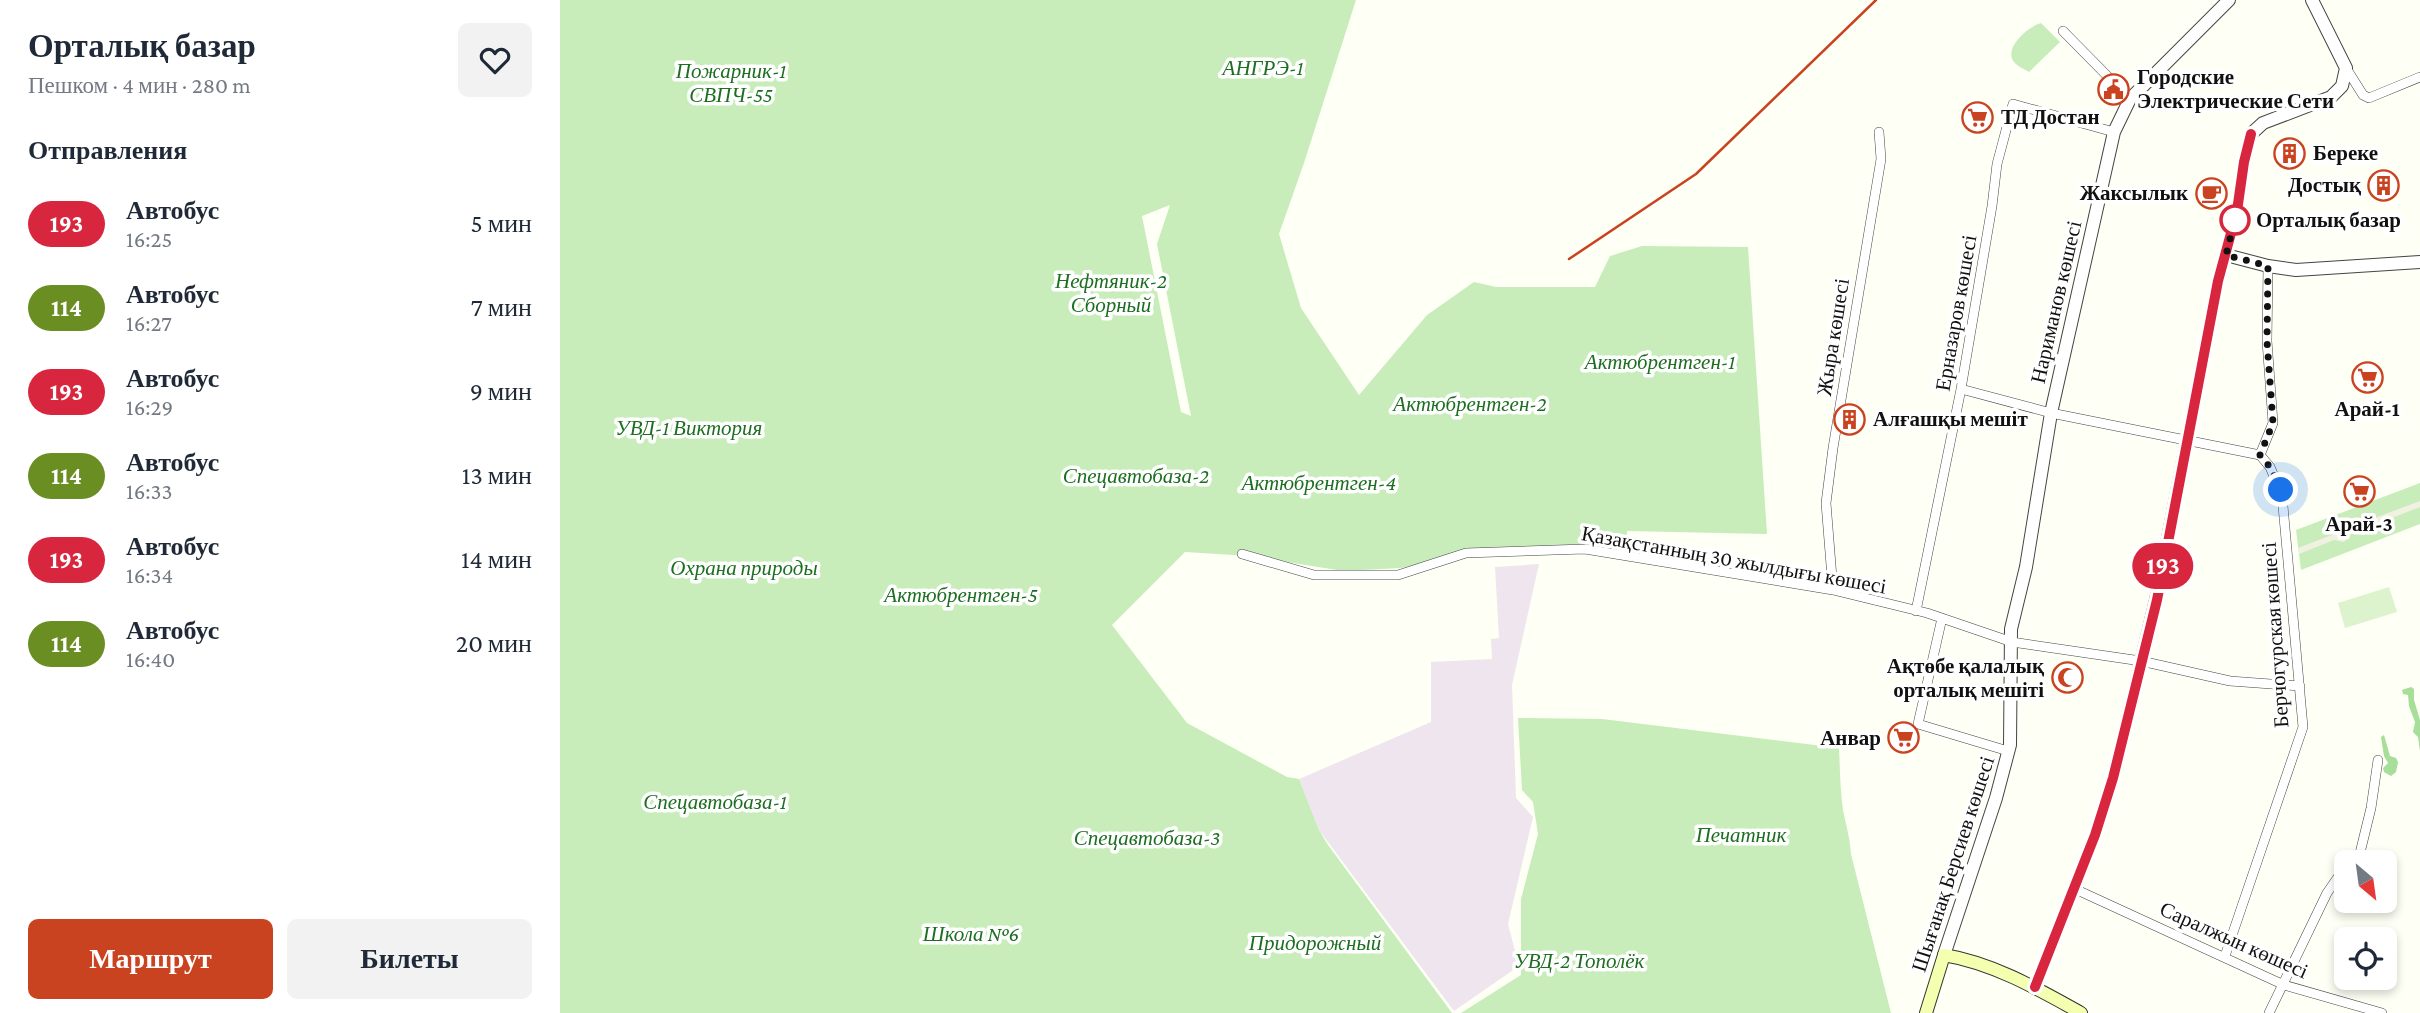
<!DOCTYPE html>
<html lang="ru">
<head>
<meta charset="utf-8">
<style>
  body { margin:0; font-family:"Crimson Pro",serif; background:#f2f2f3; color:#1f2937; height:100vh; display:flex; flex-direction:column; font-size:26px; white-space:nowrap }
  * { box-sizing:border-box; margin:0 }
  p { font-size:23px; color:#747a83 }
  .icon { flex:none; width:38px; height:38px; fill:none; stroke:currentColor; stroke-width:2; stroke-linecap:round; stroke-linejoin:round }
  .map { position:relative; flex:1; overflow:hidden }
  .side { display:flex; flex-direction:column; background:#fff; width:560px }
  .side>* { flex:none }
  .badge { padding:0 14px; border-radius:23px; font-size:24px; line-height:46px }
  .needle { width:46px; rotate:151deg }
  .tools { position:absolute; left:1774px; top:850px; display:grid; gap:14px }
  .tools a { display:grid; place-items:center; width:63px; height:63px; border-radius:10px; background:#fff; box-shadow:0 4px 10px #0003; font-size:35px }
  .you { position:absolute; width:35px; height:35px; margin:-18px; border:5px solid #fff; border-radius:50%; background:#1a73e8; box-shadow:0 0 0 10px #1a73e833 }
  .map>.badge { position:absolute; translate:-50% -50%; box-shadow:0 0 0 4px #fff }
  h2 { padding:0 28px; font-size:26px; line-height:63px }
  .round { display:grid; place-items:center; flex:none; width:74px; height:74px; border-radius:10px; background:#f2f2f3 }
  .head { display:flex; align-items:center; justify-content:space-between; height:119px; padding:0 28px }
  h1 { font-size:33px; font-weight:800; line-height:52px }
  .button { display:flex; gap:14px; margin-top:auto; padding:14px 28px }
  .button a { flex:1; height:80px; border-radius:10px; background:#ca4320; color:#fff; font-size:28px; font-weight:800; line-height:80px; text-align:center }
  .button a+a { background:#f2f2f3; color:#1f2937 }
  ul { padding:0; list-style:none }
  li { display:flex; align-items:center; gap:21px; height:84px; padding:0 28px }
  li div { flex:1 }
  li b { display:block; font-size:26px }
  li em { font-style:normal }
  li .badge { min-width:77px; font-weight:700; text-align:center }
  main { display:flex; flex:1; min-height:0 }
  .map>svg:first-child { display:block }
  .industrial { fill:#efe5ee }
  .green { fill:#c8edbb; fill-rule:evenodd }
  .forest { fill:#a7de99 }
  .pitch { fill:#ddf3cd }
  .plaza { fill:#f1f1e1 }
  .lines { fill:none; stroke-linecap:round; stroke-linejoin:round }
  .minor-casing { stroke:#444; stroke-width:10 }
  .tertiary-casing { stroke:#444; stroke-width:14 }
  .secondary-casing { stroke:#333; stroke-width:14 }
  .minor { stroke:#fff; stroke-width:9 }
  .tertiary { stroke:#fff; stroke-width:12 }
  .secondary { stroke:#f4ffb0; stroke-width:12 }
  .rail { stroke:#ca4320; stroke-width:2.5 }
  .line-casing { stroke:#fff; stroke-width:16 }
  .line { stroke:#d7263d; stroke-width:10 }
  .walk { stroke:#111; stroke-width:7; stroke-dasharray:0 12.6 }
  .stop-dot { fill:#fff; stroke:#d7263d; stroke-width:3.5 }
  .labels { text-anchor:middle; stroke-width:7; stroke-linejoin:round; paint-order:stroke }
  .park-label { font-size:21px; font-style:italic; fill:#1c6e20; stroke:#fff }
  .poi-label { font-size:21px; font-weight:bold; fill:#111; stroke:#fff; text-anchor:start }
  .stop-label { font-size:21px; font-weight:bold; fill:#111; stroke:#fff; text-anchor:start }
  .street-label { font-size:21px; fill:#111; stroke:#fff }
</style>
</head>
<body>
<main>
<section class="side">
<div class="head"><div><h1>Орталық базар</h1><p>Пешком · 4 мин · 280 m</p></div><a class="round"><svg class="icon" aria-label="heart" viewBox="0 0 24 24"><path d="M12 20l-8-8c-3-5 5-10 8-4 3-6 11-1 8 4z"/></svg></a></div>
<h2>Отправления</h2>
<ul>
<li><span class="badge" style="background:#d7263d;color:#fff">193</span><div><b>Автобус</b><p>16:25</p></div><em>5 мин</em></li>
<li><span class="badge" style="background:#6b8e23;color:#fff">114</span><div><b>Автобус</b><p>16:27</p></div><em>7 мин</em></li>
<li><span class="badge" style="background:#d7263d;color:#fff">193</span><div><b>Автобус</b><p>16:29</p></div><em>9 мин</em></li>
<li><span class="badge" style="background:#6b8e23;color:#fff">114</span><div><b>Автобус</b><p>16:33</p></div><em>13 мин</em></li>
<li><span class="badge" style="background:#d7263d;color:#fff">193</span><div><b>Автобус</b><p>16:34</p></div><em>14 мин</em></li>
<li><span class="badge" style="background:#6b8e23;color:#fff">114</span><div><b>Автобус</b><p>16:40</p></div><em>20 мин</em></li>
</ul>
<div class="button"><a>Маршрут</a><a>Билеты</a></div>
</section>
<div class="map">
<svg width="1860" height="1013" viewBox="0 0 1860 1013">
  <rect width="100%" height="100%" fill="#fefff5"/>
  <path class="industrial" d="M979,564L952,685L956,798L973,817L948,924L959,966L894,1011L759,830L739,779L871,722V662L932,659L931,639L939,638L935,567Z"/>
  <path class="green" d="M0,0H796L744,163L719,234L741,308L799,395L867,315L914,282L936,287H1035L1050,256L1082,246L1188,247L1207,534L1067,531V556L1025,549L910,554L841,568L783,571L689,556L625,552L552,625L627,723L727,777L739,779L759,830L768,845L892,1013H0ZM610,205L597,244L631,416L621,412L582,216Z
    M1481,23L1500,42L1469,72C1464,69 1457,66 1454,62C1443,48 1469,26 1481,23Z
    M1860,483V524L1741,570L1736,530Z
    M958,718L1042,719L1279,748C1280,768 1280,789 1283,810C1286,825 1290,838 1291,854L1331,1013H901L961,975V899L978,834L973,802L962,790Z"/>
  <path class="forest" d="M1851,687L1854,689V700L1860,720V751L1858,737L1853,732L1855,722L1849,706L1848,695L1843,694L1842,690Z
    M1824,735L1830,756L1836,758L1838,762L1836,772L1831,776L1824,772L1823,768L1828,763L1824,756L1821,737Z"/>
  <path class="pitch" d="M1829,587L1837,612L1785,628L1778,603Z"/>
  <path class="plaza" d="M1860,501V507L1791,534L1784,542L1774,540L1739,554L1738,548L1772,535L1777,526L1788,528Z"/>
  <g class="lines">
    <defs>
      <path id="minor" d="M1503,31L1570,99
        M1786,68L1803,95L1809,98L1860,77
        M1401,389L1491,413L1700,455
        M1700,455L1713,423L1707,341L1708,266
        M682,554L754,575H838L906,553L1025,549L1273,590L1367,613L1452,642L1581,661L1670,681L1740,686
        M1273,590L1266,503L1273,448L1321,159L1319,132
        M1356,611L1401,389L1432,206L1437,164L1453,104L1554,132
        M1382,618L1358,724L1448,751
        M1790,863L1799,857L1811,808L1818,760
        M1515,889L1724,985L1822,1013
        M1665,956L1743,727L1722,495L1710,467L1700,455
        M1709,1013L1767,893L1787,864"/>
      <path id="tertiary" d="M1666,255L1708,266L1736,270L1860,262
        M1384,955L1436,798L1450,745L1451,629L1466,567L1491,413L1554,132L1570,99L1669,0
        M1475,987L1535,836L1553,778L1596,600L1658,281L1677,211L1684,162L1691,134L1703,123L1771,97L1782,86L1786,68L1752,0"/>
      <path id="secondary" d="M1366,1013L1384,955C1433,963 1478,989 1521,1013"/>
    </defs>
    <use href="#minor" class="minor-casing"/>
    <use href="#tertiary" class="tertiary-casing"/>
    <use href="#secondary" class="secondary-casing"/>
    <use href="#minor" class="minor"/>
    <use href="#tertiary" class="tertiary"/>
    <use href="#secondary" class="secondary"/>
    <path class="rail" d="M1009,259L1136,174L1316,0"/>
  </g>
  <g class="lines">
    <defs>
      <path id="line" d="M1475,987L1535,835L1553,778L1597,600L1658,281L1677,211L1684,162L1691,134"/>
    </defs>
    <use href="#line" class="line-casing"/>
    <use href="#line" class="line"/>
    <path class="walk" d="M1675,220L1677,211L1666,255L1708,266L1707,341L1713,423L1700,455L1710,467L1721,490"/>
  </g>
  <defs>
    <symbol id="civic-ring" viewBox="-11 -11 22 22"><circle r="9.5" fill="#fff" stroke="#ca4320" stroke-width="1.5"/><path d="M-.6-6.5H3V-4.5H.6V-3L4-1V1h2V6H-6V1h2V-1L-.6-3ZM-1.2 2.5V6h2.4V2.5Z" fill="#ca4320"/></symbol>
    <symbol id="supermarket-ring" viewBox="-11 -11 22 22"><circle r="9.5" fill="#fff" stroke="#ca4320" stroke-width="1.5"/><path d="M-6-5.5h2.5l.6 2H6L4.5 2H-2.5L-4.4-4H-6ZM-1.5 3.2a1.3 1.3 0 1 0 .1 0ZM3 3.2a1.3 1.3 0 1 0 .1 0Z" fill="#ca4320"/></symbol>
    <symbol id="building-ring" viewBox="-11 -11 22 22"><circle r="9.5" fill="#fff" stroke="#ca4320" stroke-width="1.5"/><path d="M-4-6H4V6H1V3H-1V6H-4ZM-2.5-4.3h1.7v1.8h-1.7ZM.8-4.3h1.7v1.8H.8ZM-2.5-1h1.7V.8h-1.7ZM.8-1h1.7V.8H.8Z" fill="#ca4320"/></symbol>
    <symbol id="cafe-ring" viewBox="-11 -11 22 22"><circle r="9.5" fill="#fff" stroke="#ca4320" stroke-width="1.5"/><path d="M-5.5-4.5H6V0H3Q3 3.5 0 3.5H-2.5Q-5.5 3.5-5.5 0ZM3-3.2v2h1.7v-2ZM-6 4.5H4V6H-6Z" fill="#ca4320"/></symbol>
    <symbol id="mosque-ring" viewBox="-11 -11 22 22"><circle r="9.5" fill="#fff" stroke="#ca4320" stroke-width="1.5"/><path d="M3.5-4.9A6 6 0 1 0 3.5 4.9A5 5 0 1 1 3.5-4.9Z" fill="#ca4320"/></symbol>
  </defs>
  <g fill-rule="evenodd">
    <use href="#civic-ring" x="1536" y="72" width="35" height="35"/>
    <use href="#supermarket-ring" x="1400" y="100" width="35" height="35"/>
    <use href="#building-ring" x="1712" y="136" width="35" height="35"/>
    <use href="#building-ring" x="1806" y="168" width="35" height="35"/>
    <use href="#cafe-ring" x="1634" y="176" width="35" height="35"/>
    <use href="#supermarket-ring" x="1790" y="360" width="35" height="35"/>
    <use href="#building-ring" x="1272" y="402" width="35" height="35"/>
    <use href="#supermarket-ring" x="1782" y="474" width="35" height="35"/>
    <use href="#mosque-ring" x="1490" y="660" width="35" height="35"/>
    <use href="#supermarket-ring" x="1326" y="720" width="35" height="35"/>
  </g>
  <circle class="stop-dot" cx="1675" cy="220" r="14"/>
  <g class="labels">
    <g class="park-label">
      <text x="703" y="75">АНГРЭ-1</text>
      <text x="171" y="78">Пожарник-1<tspan x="171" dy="24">СВПЧ-55</tspan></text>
      <text x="551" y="288">Нефтяник-2<tspan x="551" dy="24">Сборный</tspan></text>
      <text x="1100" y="369">Актюбрентген-1</text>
      <text x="910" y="411">Актюбрентген-2</text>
      <text x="129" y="435">УВД-1 Виктория</text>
      <text x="576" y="483">Спецавтобаза-2</text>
      <text x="759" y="490">Актюбрентген-4</text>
      <text x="184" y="575">Охрана природы</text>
      <text x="401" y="602">Актюбрентген-5</text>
      <text x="155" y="809">Спецавтобаза-1</text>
      <text x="1181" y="842">Печатник</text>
      <text x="587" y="845">Спецавтобаза-3</text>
      <text x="411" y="941">Школа №6</text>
      <text x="755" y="950">Придорожный</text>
      <text x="1019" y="968">УВД-2 Тополёк</text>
    </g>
    <g class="poi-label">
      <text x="1577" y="84">Городские<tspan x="1577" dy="24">Электрические Сети</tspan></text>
      <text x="1441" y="124">ТД Достан</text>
      <text x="1753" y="160">Береке</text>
      <text x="1801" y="192" text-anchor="end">Достық</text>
      <text x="1628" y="200" text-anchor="end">Жаксылык</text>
      <text x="1807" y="416" text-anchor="middle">Арай-1</text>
      <text x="1313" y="426">Алғашқы мешіт</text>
      <text x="1799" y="531" text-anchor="middle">Арай-3</text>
      <text x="1484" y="673" text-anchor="end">Ақтөбе қалалық<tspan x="1484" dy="24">орталық мешіті</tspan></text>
      <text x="1321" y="745" text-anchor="end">Анвар</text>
    </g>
    <g class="stop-label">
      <text x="1696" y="227">Орталық базар</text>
    </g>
    <g class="street-label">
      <text transform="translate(1496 302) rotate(-77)" y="7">Нариманов көшесі</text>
      <text transform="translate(1396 313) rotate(-80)" y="7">Ерназаров көшесі</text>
      <text transform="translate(1273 337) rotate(-81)" y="7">Жыра көшесі</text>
      <text transform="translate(1174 560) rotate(10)" y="7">Қазақстанның 30 жылдығы көшесі</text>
      <text transform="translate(1715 635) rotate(-94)" y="7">Берчогурская көшесі</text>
      <text transform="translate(1393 864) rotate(-72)" y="7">Шығанақ Берсиев көшесі</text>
      <text transform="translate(1674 940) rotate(24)" y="7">Саралжын көшесі</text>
    </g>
  </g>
</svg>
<div class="tools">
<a><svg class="needle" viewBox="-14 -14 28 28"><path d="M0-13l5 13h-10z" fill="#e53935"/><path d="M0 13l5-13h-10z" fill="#747a83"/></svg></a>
<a><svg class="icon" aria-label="locate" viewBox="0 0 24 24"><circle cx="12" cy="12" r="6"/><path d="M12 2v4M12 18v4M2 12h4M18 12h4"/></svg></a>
</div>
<div class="you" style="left:1721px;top:490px"></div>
<b class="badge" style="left:1603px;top:566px;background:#d7263d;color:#fff">193</b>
</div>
</main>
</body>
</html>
